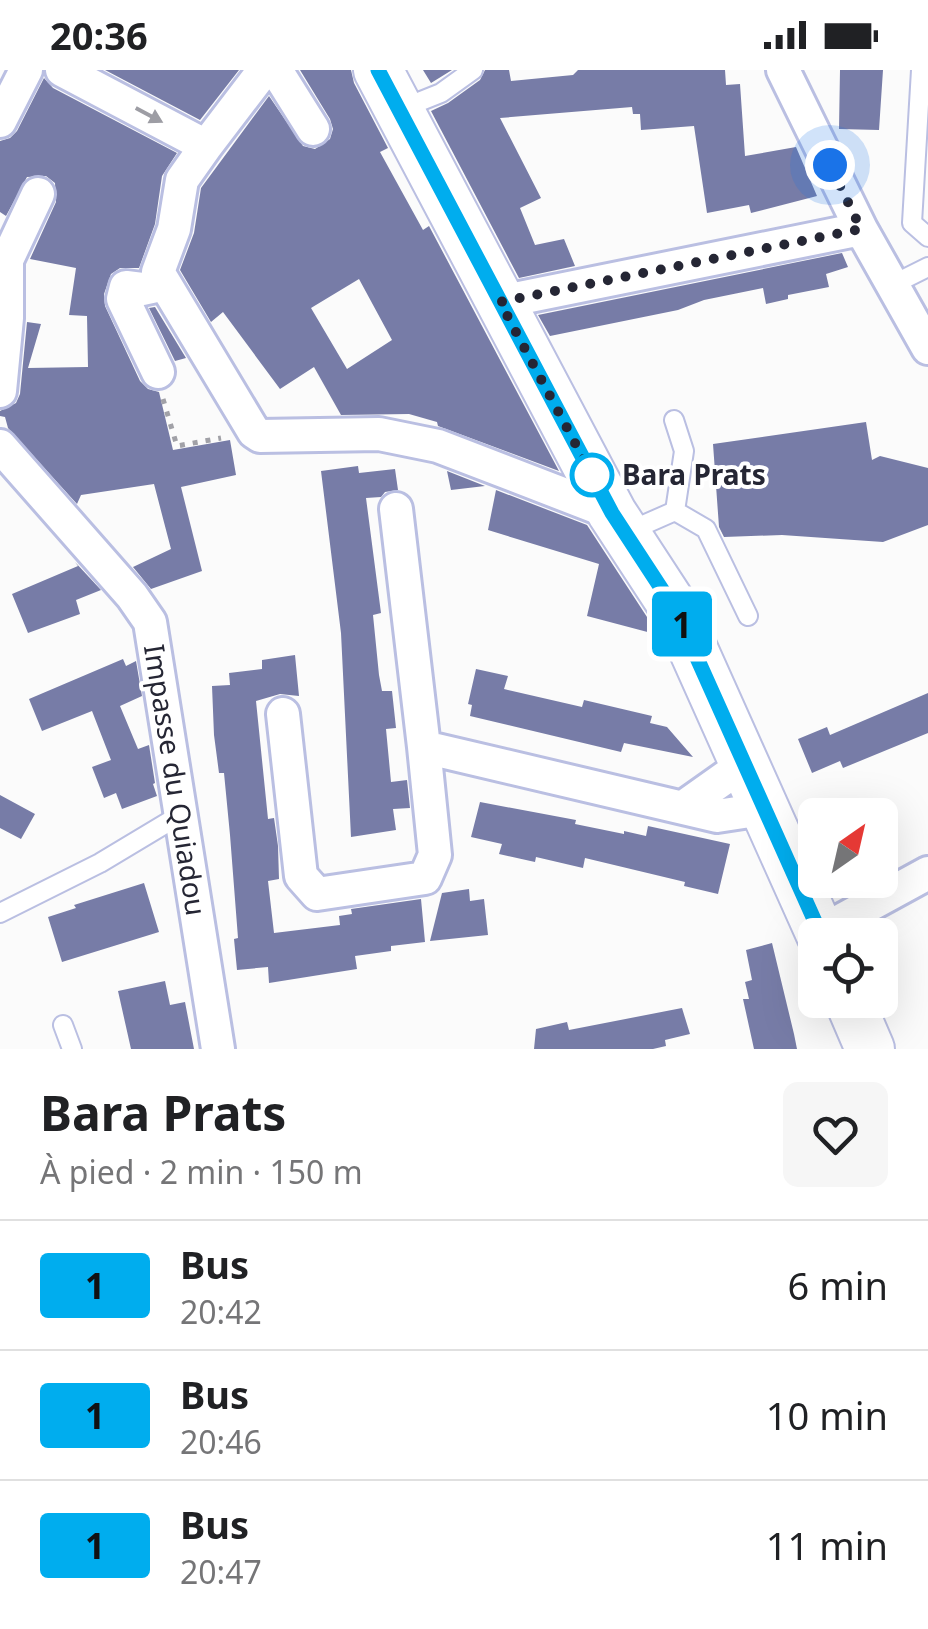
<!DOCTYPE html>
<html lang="fr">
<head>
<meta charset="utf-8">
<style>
  body { margin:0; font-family:"Noto Sans",sans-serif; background:#f6f6f6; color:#202124; height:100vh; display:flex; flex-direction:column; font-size:38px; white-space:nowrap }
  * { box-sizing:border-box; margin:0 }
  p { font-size:32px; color:#757577 }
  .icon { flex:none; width:55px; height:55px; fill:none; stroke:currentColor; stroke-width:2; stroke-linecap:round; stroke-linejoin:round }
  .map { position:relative; height:979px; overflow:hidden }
  .side { display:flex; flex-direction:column; background:#fff; flex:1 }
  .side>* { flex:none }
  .badge { padding:0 20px; border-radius:8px; font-size:35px; line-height:65px }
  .needle { width:65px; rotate:34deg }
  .buttons { position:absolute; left:798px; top:728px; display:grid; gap:20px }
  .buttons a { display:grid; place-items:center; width:100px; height:100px; border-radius:15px; background:#fff; box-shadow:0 10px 40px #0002; font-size:50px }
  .you { position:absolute; width:50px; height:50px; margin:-25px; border:8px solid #fff; border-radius:50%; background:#1a73e8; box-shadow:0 0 0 15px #1a73e833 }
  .map>.badge { position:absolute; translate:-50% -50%; box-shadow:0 0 0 5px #fff }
  .round { display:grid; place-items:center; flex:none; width:105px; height:105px; border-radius:15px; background:#f6f6f6 }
  .overview { display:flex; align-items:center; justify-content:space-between; height:170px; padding:0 40px }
  h1 { font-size:48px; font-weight:700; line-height:75px }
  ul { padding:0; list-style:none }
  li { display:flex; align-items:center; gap:30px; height:130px; padding:0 40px; border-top:2px solid #e0e0e0 }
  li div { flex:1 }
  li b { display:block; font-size:38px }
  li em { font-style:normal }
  li .badge { min-width:110px; font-weight:700; text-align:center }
  .status { display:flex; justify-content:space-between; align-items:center; height:70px; padding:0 50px; background:#fff; direction:ltr }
  .status svg { height:28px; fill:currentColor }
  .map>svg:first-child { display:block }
  .building { fill:#777ca7; fill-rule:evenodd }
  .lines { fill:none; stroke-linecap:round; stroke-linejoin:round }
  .lane-casing { stroke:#babfe2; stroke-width:22 }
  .street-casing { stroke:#babfe2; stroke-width:38 }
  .secondary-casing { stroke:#babfe2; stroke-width:52 }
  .path { stroke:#a1a1a7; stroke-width:5; stroke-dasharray:5 8; stroke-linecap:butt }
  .lane { stroke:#fff; stroke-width:18 }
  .street { stroke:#fff; stroke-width:32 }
  .secondary { stroke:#fff; stroke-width:48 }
  .oneway { fill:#9d9da4 }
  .line-casing { stroke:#fff; stroke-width:22 }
  .line { stroke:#00adee; stroke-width:15 }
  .walk { stroke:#252634; stroke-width:10; stroke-dasharray:0 18 }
  .stop-dot { fill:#fff; stroke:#00adee; stroke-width:5 }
  .labels { text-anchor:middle; stroke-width:8; stroke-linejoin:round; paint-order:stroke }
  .stop-label { font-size:28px; font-weight:bold; fill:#252634; stroke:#fff; text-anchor:start }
  .street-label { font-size:28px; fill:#252634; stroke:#fff }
</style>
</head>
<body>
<div class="status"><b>20:36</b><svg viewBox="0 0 49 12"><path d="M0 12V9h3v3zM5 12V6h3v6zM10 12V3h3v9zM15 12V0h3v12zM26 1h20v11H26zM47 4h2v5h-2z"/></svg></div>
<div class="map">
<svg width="928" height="979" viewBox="0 0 928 979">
  <rect width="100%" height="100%" fill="#fbfbfb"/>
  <path class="building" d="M105,0H239L200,50Z
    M300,0H351L354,13L388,78L380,82L423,160L429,156L559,401L438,356L437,352L409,344L341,345L314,297L280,319L223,242L211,252L180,200L194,163L201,118L269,26L303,76L315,79L330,69L333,59L330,49ZM359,209L392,270L347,299L311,238Z
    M423,0H452L431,13Z
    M485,0H509L511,11L573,5L578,0H725L726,15L740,14L745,86L796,77L817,126L751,143L749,135L707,143L694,56L641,60L640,44H633L632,37L500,48L541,128L520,138L535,175L564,169L575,196L519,208L431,41L448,33L480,10Z
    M840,0H883L879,60L839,59Z
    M44,8L53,18L177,83L162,106L155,154L139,198H120L111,204L104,224L105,236L140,311L148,319L159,322L173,380L230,370L236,405L181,417L202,501L151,519L133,497L171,479L154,414L81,425L77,434L8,358L5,347L0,346V341L16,333L20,324L27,252L41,254L28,298L88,297L87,246L69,245L76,198L30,189L56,132L55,113L46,106L27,107L6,146L0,142V71L10,68L17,61Z
    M842,183L848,197L826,204L829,217L788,225V229L766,234L763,218L704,230L678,240L550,266L538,245Z
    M155,237L186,288L175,291L149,238Z
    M866,352L872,390L880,386L928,398V455L883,472L782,465L724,467L719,457L713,374Z
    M358,396L359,403L395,399L398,420L385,422L381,427L366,428L381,543L373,545L379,605L382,621H392L396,658L386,659L391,712L407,710L410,738L393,739L396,760L351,767L341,563L321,401Z
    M447,401L485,416L451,420Z
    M496,420L587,455L647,547L655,564L587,546L599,494L488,460Z
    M75,492L101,520L76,530L80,544L28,563L12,524L78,496Z
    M295,585L299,626L280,624L256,631L268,749L274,748L278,776L279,809L268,811L274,863L340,855L339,846L352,844L351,839L421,829L425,872L391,876V881L355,886L357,899L269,913L268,897L237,900L234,869L238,868L230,765L224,703H219L214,665L212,616L230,615L229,603L262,599V590Z
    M123,589L126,596L136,591L142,626L120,636L138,679L149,675L155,713L153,714L157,726L122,739L116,723L104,728L92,697L111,690L92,641L42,661L29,629Z
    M476,599L508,606L504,619L582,637L584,630L652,646L650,653L667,657L693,687L624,673L621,682L470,646L472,635L468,634Z
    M928,623V663L843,698L840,691L812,703L798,669L827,657L830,665Z
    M0,725L35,744L21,769L0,758Z
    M480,732L576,750L575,754L624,764V761L646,766L648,756L730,774L718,824L684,816L685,812L585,788L583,798L536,787L535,792L499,784L502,774L471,767Z
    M144,813L159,862L62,892L48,847L76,838L74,835Z
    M469,819L470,831L484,829L488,865L430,871L442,823Z
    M772,873L794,964L797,979H754L743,929H749L745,912L752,910L746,880Z
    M165,911L170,935L185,932L194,979H131L118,921Z
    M682,938L690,964L665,970L666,976L653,979H534L536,959L567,952L569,960Z"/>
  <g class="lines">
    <defs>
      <path id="lane" d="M921,0L912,153L928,167
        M401,39L441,23L473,0
        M892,215L928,197
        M674,350L684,381L675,441
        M625,463L675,441L706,459L748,546
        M0,843L100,793L180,745
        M63,955L72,979"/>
      <path id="street" d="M62,0L206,76L264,0
        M276,0L313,59
        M783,0L861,159L928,278
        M0,51L26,0
        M206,76L182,110L174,159L158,202L254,362L260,366L379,364L438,376L612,443
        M0,187L7,190L38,124
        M500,232L861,159
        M158,302L123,229L126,217L142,219L165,214
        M0,321L7,248V190
        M0,376L132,526L150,552L218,979
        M396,439L424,677L717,746L763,739
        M283,644L301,806L317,824L425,808L435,785L424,677
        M685,736L743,695
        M820,862L928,803"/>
      <path id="secondary" d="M378,0L612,443L676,541L821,865
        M849,930L870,979"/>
    </defs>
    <use href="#lane" class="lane-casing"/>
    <use href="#street" class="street-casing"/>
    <use href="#secondary" class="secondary-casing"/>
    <path class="path" d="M163,329L177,376L221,368"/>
    <use href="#lane" class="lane"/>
    <use href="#street" class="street"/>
    <use href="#secondary" class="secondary"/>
  </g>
  <defs><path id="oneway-solid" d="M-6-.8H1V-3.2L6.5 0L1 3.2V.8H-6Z" transform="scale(2.5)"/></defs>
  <use class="oneway" href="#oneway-solid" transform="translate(149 45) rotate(28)"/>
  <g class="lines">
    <defs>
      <path id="line" d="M378,0L612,443L676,541L821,865"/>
    </defs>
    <use href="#line" class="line-casing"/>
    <use href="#line" class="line"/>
    <path class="walk" d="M592,405L500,232L861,159L830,95"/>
  </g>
  <circle class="stop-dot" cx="592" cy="405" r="20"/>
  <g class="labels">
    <g class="stop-label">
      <text x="622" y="415">Bara Prats</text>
    </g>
    <g class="street-label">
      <text transform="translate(175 710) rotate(81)" y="10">Impasse du Quiadou</text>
    </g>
  </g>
</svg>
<div class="buttons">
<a><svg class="needle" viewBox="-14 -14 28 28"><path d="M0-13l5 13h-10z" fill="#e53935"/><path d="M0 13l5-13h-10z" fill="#757577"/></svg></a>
<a><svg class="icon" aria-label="locate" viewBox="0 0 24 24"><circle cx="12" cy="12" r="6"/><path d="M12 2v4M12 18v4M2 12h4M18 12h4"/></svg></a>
</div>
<div class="you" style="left:830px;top:95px"></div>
<b class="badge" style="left:682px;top:554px;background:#00adee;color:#111">1</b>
</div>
<section class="side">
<div class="overview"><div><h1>Bara Prats</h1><p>À pied · 2 min · 150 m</p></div><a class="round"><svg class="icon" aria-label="heart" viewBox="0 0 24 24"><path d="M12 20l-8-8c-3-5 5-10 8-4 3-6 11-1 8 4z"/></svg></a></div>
<ul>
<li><span class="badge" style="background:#00adee;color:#111">1</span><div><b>Bus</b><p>20:42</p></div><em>6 min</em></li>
<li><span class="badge" style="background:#00adee;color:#111">1</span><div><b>Bus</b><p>20:46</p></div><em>10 min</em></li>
<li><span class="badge" style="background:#00adee;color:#111">1</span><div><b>Bus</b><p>20:47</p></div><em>11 min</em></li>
</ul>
</section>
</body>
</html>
